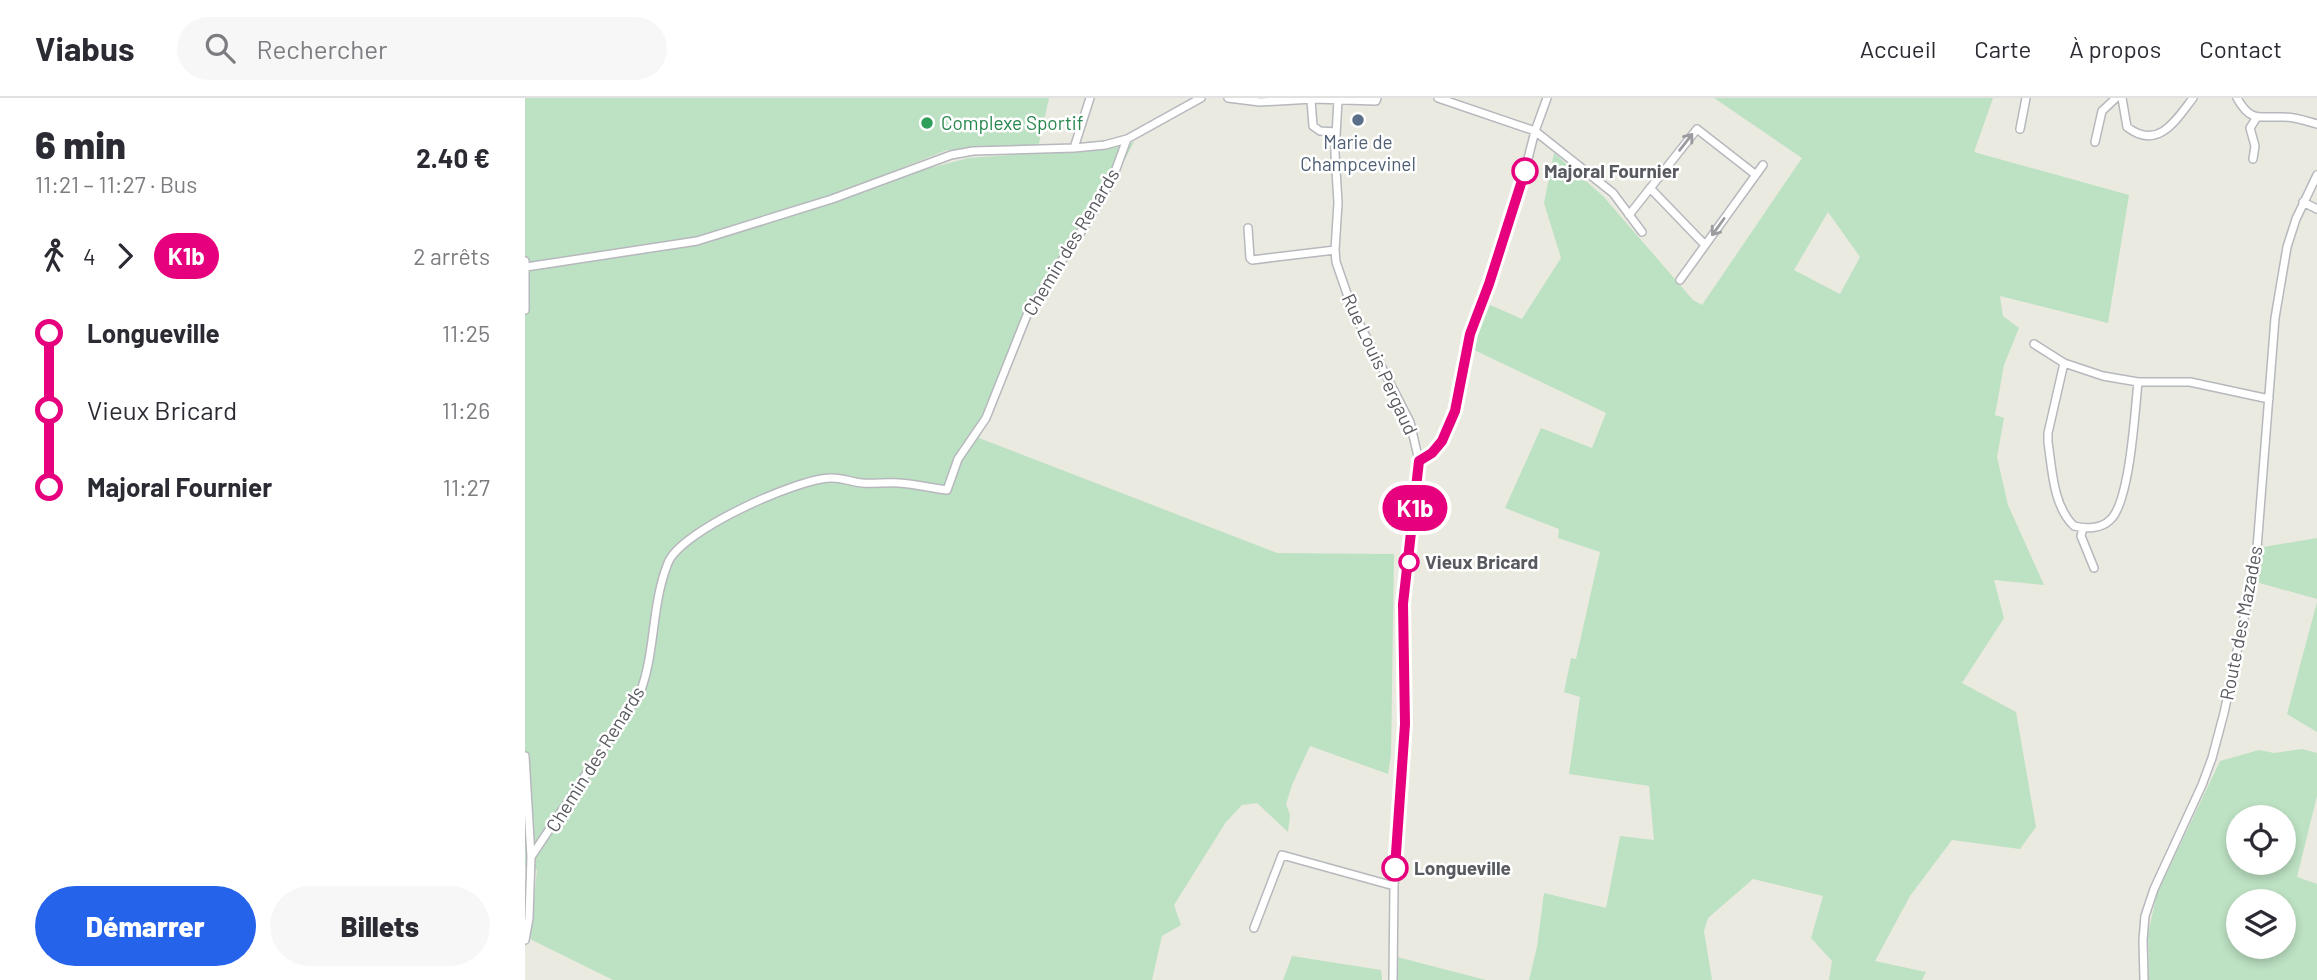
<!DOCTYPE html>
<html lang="fr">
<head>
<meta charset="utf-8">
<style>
  body { margin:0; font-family:Barlow,sans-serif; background:#f7f7f7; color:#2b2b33; height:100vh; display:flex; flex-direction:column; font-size:26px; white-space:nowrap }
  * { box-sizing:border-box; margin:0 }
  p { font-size:23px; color:#7c7c81 }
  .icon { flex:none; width:38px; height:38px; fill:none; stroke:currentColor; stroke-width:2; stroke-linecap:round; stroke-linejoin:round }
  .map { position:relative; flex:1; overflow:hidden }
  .sheet { display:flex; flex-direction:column; background:#fff; width:525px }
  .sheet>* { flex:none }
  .badge { padding:0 14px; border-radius:23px; font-size:24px; line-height:46px }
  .fabs { position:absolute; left:1701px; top:707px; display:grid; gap:14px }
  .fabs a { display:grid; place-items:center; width:70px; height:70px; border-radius:50%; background:#fff; box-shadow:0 4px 10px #0003; font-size:35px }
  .map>.badge { position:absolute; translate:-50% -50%; box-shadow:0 0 0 4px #fff }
  .legs { display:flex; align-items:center; gap:10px; height:77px; padding:0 35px; font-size:23px }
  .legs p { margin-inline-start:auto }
  .headline { display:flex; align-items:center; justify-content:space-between; height:119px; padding:0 35px }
  h1 { font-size:38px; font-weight:800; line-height:52px }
  .button { display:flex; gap:14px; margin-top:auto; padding:14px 35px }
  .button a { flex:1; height:80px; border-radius:42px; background:#2563eb; color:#fff; font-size:28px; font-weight:800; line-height:80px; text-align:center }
  .button a+a { background:#f7f7f7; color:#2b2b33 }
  ul { padding:0 35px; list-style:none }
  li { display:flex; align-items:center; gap:24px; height:77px; font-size:26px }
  li i { display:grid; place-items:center; width:10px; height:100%; margin:0 9px; background:currentColor }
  li i::after { content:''; width:18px; height:18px; margin:-9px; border:5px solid; border-radius:50%; background:#fff }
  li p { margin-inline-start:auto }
  li:first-child i { background:linear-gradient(#0000 50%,currentColor 0) }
  li:last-child i { background:linear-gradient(currentColor 50%,#0000 0) }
  header { display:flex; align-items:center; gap:42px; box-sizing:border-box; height:98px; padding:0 35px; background:#fff; border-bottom:2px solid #e1e1e2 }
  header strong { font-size:33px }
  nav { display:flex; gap:38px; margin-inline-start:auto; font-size:24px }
  .search { width:490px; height:63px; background:#f7f7f7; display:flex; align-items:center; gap:18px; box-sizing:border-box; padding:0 24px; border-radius:38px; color:#7c7c81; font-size:26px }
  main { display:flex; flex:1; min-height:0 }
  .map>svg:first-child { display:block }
  .green { fill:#bde1c3; fill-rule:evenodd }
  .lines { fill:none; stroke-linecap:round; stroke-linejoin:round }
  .minor-casing { stroke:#b7b8be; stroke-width:10 }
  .minor { stroke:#fff; stroke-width:7 }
  .oneway { stroke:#9b9ca0 }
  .line-1-casing { stroke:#fff; stroke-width:16 }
  .line-1 { stroke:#e6007e; stroke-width:10 }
  .service-dot { fill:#5c6f8a; stroke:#fff; stroke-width:2.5 }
  .leisure-dot { fill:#2e9e5b; stroke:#fff; stroke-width:2.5 }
  .stop-1-dot { fill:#fff; stroke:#e6007e; stroke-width:3.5 }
  .labels { text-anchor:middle; stroke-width:5; stroke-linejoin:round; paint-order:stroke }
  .leisure-label { font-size:19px; fill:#27864d; stroke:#fff; text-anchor:start }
  .service-label { font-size:19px; fill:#4e5e75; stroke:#fff }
  .stop-label { font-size:19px; font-weight:bold; fill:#585a60; stroke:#fff; text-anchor:start }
  .street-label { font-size:19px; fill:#585a60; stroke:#fff }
</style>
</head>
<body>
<header>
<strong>Viabus</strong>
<div class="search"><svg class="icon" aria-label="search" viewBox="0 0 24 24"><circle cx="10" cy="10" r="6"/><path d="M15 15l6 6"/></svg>Rechercher</div>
<nav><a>Accueil</a><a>Carte</a><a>À propos</a><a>Contact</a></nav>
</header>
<main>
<section class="sheet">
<div class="headline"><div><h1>6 min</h1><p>11:21 – 11:27 · Bus</p></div><b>2.40 €</b></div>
<div class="legs"><svg class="icon" aria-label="walk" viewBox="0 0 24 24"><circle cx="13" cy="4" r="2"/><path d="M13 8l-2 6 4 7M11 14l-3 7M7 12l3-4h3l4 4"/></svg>4<svg class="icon" aria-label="forward" viewBox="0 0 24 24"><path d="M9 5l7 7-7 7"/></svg><b class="badge" style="background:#e6007e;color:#fff">K1b</b><p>2 arrêts</p></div>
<ul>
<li><i style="color:#e6007e"></i><b>Longueville</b><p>11:25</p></li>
<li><i style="color:#e6007e"></i><span>Vieux Bricard</span><p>11:26</p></li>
<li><i style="color:#e6007e"></i><b>Majoral Fournier</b><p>11:27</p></li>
</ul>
<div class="button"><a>Démarrer</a><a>Billets</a></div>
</section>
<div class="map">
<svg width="1792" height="882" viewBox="0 0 1792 882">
  <rect width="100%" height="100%" fill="#ebeae0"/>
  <path class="green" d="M0,0H524L513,50L422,52L318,93L443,60L582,50L609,44L564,131L512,207L454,340L752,455L869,456L866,657L863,676L785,648L767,687L761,706L765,717L763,734L732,705L717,707L701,724L649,807L656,827L637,838L627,882H88L5,841L12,772L0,768Z
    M1189,0H1468L1449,54L1604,97L1583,225L1475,198L1478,218L1494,230L1479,267L1470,317L1479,320L1472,359L1483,407L1519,487L1469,482L1479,520L1437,585L1491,614L1511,729L1495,751L1427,742L1385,798L1350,863L1401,874L1397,882H1304L1307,863L1286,840L1298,798L1228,781L1183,820L1179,833L1187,882H1004L1012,849L1019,795L1081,810L1095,738L1129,742L1124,688L1044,676L1055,599L1039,594L1046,560L1051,561L1075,454L1033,440L1034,431L980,410L1016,330L1067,350L1081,315L947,251L963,206L997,221L1036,160L1019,105L1029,55L1078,98L1168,202L1177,207L1277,60ZM1303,114L1335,159L1315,196L1269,172Z
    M1792,440V501L1731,484L1738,449Z
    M1792,504V634L1762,616Z
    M1777,651L1792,655V698L1772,779L1792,786V882H1624L1623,836L1632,795L1695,663L1734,652L1749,655ZM1713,719H1759V765H1713ZM1713,803H1759V849H1713Z
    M767,858L856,872L857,882H758Z
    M872,859L961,882H873Z"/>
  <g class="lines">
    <defs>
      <path id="minor" d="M703,0L735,4L788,1L851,3L852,0
        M913,0L1010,33L1088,95L1117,134
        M1597,0L1602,29C1633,53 1651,22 1668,0
        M1712,0C1726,25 1734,18 1759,19C1770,19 1781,23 1792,26
        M786,2L788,28L795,33L811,34
        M813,2L810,55L813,105L810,152L811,164L828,213L885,324L894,363L878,507L880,626L869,788L868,882
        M1495,31L1501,0
        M1570,44L1577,13L1591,0
        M549,50L565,0
        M1728,61L1730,48L1725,30L1732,19
        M1125,90L1180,147
        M1778,104L1792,111
        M1104,117L1172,31L1231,77
        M723,130L725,160L727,162L810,152
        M0,163V212
        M1,169L172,143L307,101L426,57L448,53L549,50L580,47L602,41L676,0
        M1155,182L1238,67
        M1509,246L1539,265L1578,278L1613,284H1665L1744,301
        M1539,265L1523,335V344C1527,371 1528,408 1549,428C1561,431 1576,431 1585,422C1605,405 1610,312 1613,284
        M894,363L907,355L917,343L930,313L945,236L995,92L1010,33L1022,0
        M1558,430L1556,438L1569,470
        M0,658L6,759L4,820L0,842
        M6,759L115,595C131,553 126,507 143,465C155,433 271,381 305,380C316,379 326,384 337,385C349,386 362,384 374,385C390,386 406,390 422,392L433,361L461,320L504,212L567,117L588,79L602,41
        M729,830L757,757L869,788
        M1619,882L1618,842L1620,818L1629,791L1677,687L1687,660L1699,615L1731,463L1750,220L1762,149L1771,121L1792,77"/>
    </defs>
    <use href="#minor" class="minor-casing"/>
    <use href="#minor" class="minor"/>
  </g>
  <defs><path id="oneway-shaft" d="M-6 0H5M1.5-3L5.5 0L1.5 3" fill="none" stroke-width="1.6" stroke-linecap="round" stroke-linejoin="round" transform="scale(1.75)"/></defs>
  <g class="oneway">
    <use href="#oneway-shaft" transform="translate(1161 44) rotate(-52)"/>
    <use href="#oneway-shaft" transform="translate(1193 129) rotate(126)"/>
  </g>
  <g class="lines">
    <defs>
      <path id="line-1" d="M870,770L880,626L878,506L894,363L907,355L917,343L930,313L945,236L964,186L1000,73"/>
    </defs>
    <use href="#line-1" class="line-1-casing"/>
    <use href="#line-1" class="line-1"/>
  </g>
  <circle class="service-dot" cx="833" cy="22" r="7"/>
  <circle class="leisure-dot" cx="402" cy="25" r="7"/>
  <g class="stop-1-dot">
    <circle cx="1000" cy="73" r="12"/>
    <circle cx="884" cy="464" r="9"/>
    <circle cx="870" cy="770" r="12"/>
  </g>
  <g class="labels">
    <g class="leisure-label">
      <text x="416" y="32">Complexe Sportif</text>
    </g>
    <g class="service-label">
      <text x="833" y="51">Marie de<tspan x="833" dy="22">Champcevinel</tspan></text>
    </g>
    <g class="stop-label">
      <text x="1019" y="80">Majoral Fournier</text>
      <text x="900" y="471">Vieux Bricard</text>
      <text x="889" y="777">Longueville</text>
    </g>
    <g class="street-label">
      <text transform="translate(546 144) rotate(-59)" y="7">Chemin des Renards</text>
      <text transform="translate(855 266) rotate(65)" y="7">Rue Louis Pergaud</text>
      <text transform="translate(1716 525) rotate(-79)" y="7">Route des Mazades</text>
      <text transform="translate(70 661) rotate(-58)" y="7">Chemin des Renards</text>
    </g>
  </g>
</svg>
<div class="fabs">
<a><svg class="icon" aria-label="locate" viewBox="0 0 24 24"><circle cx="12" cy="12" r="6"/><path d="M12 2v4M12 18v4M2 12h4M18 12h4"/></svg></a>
<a><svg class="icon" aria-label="layers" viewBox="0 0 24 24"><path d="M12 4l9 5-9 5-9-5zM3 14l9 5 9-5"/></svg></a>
</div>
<b class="badge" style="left:890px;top:410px;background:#e6007e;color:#fff">K1b</b>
</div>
</main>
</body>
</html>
